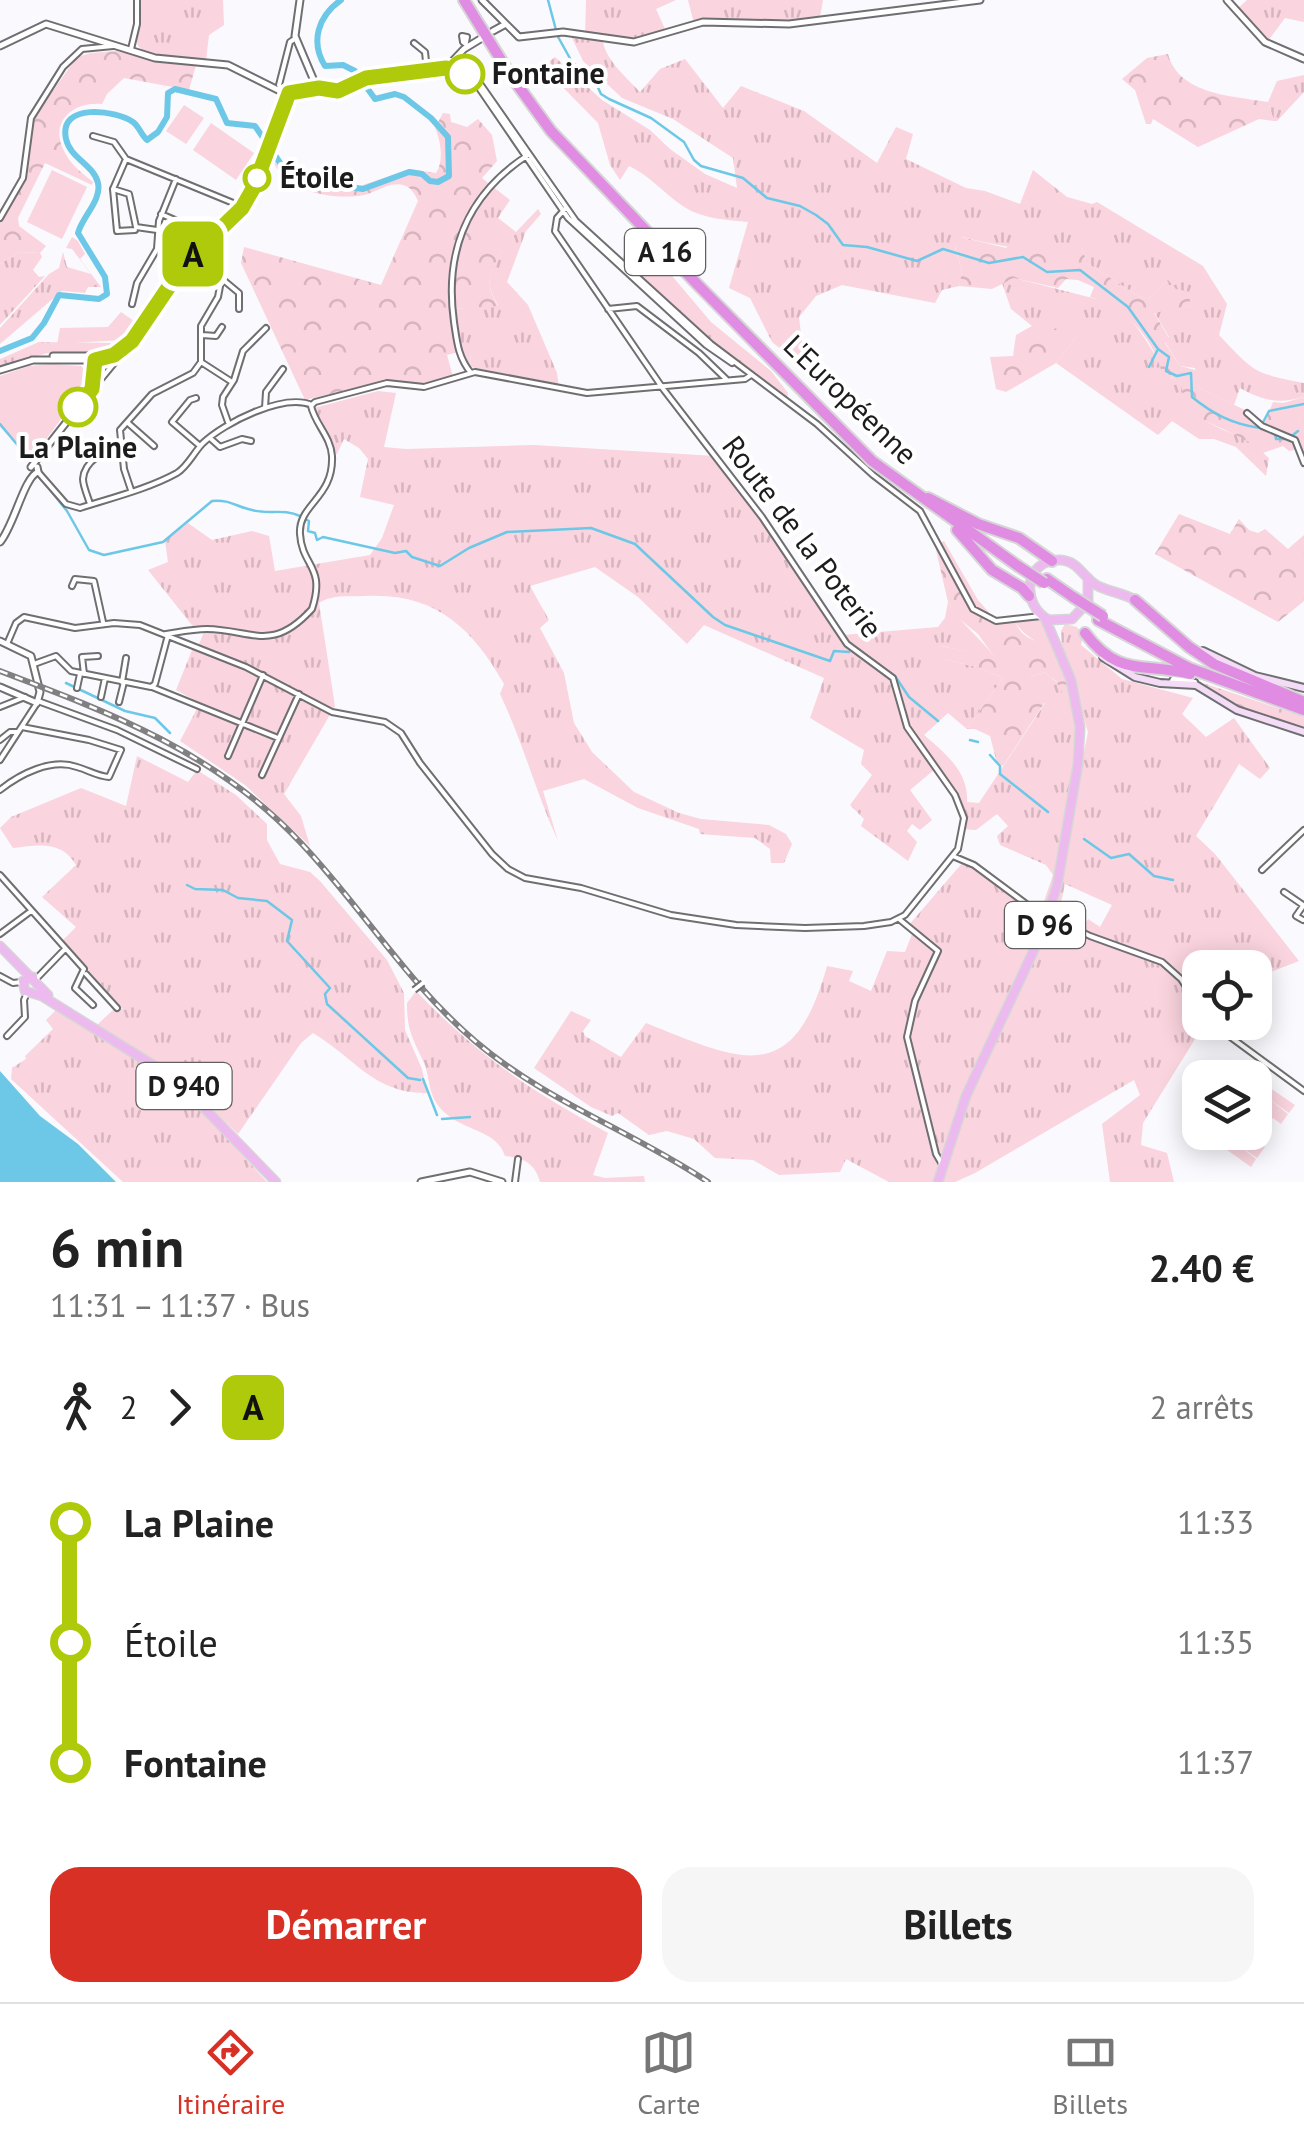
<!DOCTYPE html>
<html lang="fr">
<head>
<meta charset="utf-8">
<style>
  body { margin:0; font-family:"PT Sans",sans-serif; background:#f6f6f6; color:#222; height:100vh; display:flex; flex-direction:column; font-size:38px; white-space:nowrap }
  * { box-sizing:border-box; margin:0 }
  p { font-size:32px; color:#767676 }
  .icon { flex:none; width:55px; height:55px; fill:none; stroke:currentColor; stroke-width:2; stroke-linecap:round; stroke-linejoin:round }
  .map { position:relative; height:1182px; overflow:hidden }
  .panel { display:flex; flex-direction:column; background:#fff; flex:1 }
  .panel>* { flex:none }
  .badge { padding:0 20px; border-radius:15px; font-size:35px; line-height:65px }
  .tools { position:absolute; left:1182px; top:950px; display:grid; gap:20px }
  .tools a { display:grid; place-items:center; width:90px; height:90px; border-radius:20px; background:#fff; box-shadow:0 5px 25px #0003; font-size:50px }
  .map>.badge { position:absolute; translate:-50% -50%; box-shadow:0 0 0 5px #fff }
  .legs { display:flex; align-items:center; gap:15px; height:110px; padding:0 50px; font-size:32px }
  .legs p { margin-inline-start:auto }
  .summary { display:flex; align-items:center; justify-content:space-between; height:170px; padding:0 50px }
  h1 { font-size:55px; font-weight:700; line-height:75px }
  .primary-button { display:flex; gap:20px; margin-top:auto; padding:20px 50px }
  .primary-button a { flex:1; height:115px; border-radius:30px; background:#d93025; color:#fff; font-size:40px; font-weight:700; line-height:115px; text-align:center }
  .primary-button a+a { background:#f6f6f6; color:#222 }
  ul { padding:0 50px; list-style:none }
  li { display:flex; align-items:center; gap:35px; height:120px; font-size:38px }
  li i { display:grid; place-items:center; width:15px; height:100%; margin:0 12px; background:currentColor }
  li i::after { content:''; width:25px; height:25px; margin:-12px; border:8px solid; border-radius:50%; background:#fff }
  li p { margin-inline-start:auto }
  li:first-child i { background:linear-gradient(#0000 50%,currentColor 0) }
  li:last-child i { background:linear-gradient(currentColor 50%,#0000 0) }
  .dock { display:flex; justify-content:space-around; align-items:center; height:140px; border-top:2px solid #e0e0e0; background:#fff; font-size:28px; color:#767676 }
  .dock a { display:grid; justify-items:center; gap:5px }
  .dock .selected { color:#d93025 }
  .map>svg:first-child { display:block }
  .grass { fill:url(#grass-tufts); fill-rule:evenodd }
  .forest { fill:url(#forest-crowns) }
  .garden { fill:#fad4de }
  .water { fill:#6cc8e6 }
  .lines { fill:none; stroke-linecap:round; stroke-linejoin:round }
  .stream { stroke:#6cc8e6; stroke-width:2.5 }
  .river { stroke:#6cc8e6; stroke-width:6 }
  .minor-casing { stroke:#6f6f72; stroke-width:8 }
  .tertiary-casing { stroke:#6f6f72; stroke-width:9 }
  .secondary-casing { stroke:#6f6f72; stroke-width:10 }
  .primary-casing { stroke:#d6d6d6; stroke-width:11 }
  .motorway-casing { stroke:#d6d6d6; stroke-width:14 }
  .minor { stroke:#fff; stroke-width:4 }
  .tertiary { stroke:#fff; stroke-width:5 }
  .secondary { stroke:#f5dcf6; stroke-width:6 }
  .primary { stroke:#ecbaee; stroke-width:8 }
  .motorway { stroke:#df8ce2; stroke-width:10 }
  .rail-casing { stroke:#808082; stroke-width:6 }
  .rail { stroke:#fff; stroke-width:2.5; stroke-dasharray:8; stroke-linecap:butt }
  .minor-bridge-casing { stroke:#6f6f72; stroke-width:8; stroke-linecap:butt }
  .motorway-bridge-casing { stroke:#d6d6d6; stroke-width:14; stroke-linecap:butt }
  .minor-bridge { stroke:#fff; stroke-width:4 }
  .motorway-bridge { stroke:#df8ce2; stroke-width:10 }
  .line-1-casing { stroke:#fff; stroke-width:22 }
  .line-1 { stroke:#afca0b; stroke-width:15 }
  .stop-1-dot { fill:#fff; stroke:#afca0b; stroke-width:5 }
  .labels { text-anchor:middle; stroke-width:8; stroke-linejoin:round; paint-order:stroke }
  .shield { fill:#fff; stroke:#606061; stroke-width:2.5 }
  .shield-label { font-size:28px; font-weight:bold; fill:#1c1c1d }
  .stop-label { font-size:30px; font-weight:bold; fill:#1c1c1d; stroke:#fff; text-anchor:start }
  .street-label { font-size:30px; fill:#1c1c1d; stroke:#fff }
</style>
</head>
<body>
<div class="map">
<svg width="1304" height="1182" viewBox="0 0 1304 1182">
  <defs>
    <pattern id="grass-tufts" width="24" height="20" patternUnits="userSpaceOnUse" patternTransform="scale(2.5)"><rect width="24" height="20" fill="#fad4de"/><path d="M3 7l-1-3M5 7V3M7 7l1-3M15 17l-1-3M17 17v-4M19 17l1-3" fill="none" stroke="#d6b5be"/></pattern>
    <pattern id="forest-crowns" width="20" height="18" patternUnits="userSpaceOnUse" patternTransform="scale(2.5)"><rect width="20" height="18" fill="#fad4de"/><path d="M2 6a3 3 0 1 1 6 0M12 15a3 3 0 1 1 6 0" fill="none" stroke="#d6b5be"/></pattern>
  </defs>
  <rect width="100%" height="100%" fill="#faf9fd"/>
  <path class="grass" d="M140,0H223L224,25L209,35L206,60C191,60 139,60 137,42C135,30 140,13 140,0Z
    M586,0H676L656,9L665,29L635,39L602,37C604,59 625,76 640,92L660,69L685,59L723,108L741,86L804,111L877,163L896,127L913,134L906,159L966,188L985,191L1020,204L1033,170L1067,197L1092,204L1097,202L1203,266L1227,304L1219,335C1255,373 1253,373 1304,383V397C1278,404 1264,401 1240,388L1234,405L1199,388L1195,368L1180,366L1165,342L1169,337L1154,312L1189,306L1167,281L1148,299H1143L1087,263L1082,248C1042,256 1000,246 962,237L955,247L962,272L959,286L942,290L935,303L842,285L816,296L799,317L805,368L772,342L750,298L729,288L748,222C728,220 704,219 686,208C666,196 651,176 629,166L620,180L610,165L598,123L543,67L555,57L602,100L650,130L670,149L705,174L737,188L733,158L673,119L622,98L583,61L572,38L585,39Z
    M688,0H823L819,22L782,28L711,24L695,27Z
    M1247,0H1304V22L1285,18L1265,45L1233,13Z
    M1304,75V92L1277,121H1274L1268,102L1277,81Z
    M488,183L510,200L498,218L516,232L538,209L541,214L526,231L507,282L528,305L557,373L559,388L478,370L470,366L471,353H461L455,309L498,305C484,282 489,273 502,251L462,229Z
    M72,237L78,241L85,254L80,259L101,287H88L85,293L62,291L0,344V328L49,274L59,268L63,252L67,267L91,274L72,249L66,248Z
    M639,237L711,322L771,371L788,393L787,399L714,345L621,259Z
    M19,252L40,253L42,257L33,270L39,277L45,276L0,325V264Z
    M1014,278L1112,303C1140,322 1152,354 1171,378L1180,381C1193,425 1216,425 1251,442C1258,445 1262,453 1269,458L1266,476L1236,447L1214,439H1199L1172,421L1158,435L1056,363L1077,336L1030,348L1013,356L1016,335L1032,326L1011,309L1002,283Z
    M39,342L115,343L117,346L102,353H48L0,366V359Z
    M378,391L396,393L384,447L406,449L534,445L715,456L762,517L843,635L938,627L945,618L948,602C961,625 981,638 996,659L942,646V659L977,667L1003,678L967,729L948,713L924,735C945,753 969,772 967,802L979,803L1045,703L1022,690L1032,676L1044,672C1055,680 1071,694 1074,707C1085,746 1060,870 1046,910L1038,912L1044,918L956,1112L934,1182H889L846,1159L840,1172L779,1175L753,1160L715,1158L694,1139L667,1131L649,1135L618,1113L612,1116L591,1107L534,1068L571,1011L591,1020L583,1031L585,1036L621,1057L646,1023C741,1061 793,1089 827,966L853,971L849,981L871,991L887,951L905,952L912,934L907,929L909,925L964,861L1027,908L1032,910L1044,901L1053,875L1046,865L1000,845L997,836L1008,826L997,814L976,830L961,829L959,809L934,770L910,790L932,820L920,830L912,824L907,831L917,842L908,861L861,826L864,819L850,805L872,775L861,764L864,750L810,718L824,678L704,625L687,644L638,597L595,567L530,586L549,620L540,628L564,673L574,723L592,752L634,792L679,813L701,819L769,825L786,834L792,844L784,863H771L770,849L755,838L700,834L699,829L638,808L584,779L543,791L558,841C536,793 523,742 500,694L504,684C472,627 434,592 365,596C349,597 333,594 319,603L335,706L284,794L301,816L310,846L245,785L180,741L200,703L176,690L194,645L198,647L205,629H195L148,570L168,562L165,541L188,523L212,540L252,531L269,536L275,571L370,555L382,538L394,505L360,497L368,459L359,448L344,439L337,454H333L314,408Z
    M1037,618L1044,621L1062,662C1048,644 1028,642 1015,622Z
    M1065,624L1077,627L1083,636L1081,645L1122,679L1193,698L1182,714L1206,737L1234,718L1270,768L1260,779L1239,764L1196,836L1215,854L1299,961L1255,978V968H1200V1022L1205,1023L1143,1123L1141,1145L1167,1153L1174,1182H1110L1102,1124L1140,1095L1134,1080L975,1173L955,1182H941L966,1104L1050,923L1060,917L1053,910L1088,732L1062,648L1061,631ZM1065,884L1112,905L1100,927L1088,919L1082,928L1065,918L1061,903Z
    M137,756L188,782L197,770L236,795L267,824V840L280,864L310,872L320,881L387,960L404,993L405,1030L422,1069L427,1093C374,1094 355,1058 313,1033L301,1043L238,1134L173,1071L96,1026L114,1009H123L62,941L76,927L42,897L76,865C62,840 37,845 13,848L0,828L11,817L81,788L126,806Z
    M416,991C478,1056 530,1090 608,1133L593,1175L605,1178L644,1176L645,1182H540C535,1163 523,1158 505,1156C497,1130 464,1131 444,1112C427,1096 431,1080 424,1063C413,1038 407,1032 407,1003Z
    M56,1010L160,1073L186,1093L267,1182H123L11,1079L12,1068L26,1059L25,1056L53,1029L46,1020Z"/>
  <path class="forest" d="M117,51L151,60L196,65L189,90L124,78L107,94L102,104C72,101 48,123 65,153C71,165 83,174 93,182L92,185L45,163L18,218L19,226L46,246L40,253L19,252L0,264V223L24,183L30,129L37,113L77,57L91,53Z
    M1168,54C1179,95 1233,96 1268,102L1274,121L1259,119L1198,147L1153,119L1151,124H1146L1135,90L1122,79L1147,58Z
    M443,113L450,114L451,122L467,127L478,119L492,135L497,161L482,178L488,183L463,228L502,251C489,274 484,282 498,306L455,309L461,352H471L470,366L458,352L447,355L453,377L422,385L390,380L305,400L241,263L244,247L381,285L418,201C415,194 411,187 403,185C391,181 376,192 364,195C331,201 269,190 272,147L290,172L360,186L410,169L436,173C444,161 441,141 435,128Z
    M961,237L1006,248L1013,241C1035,247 1056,255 1078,246L1082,248L1087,263L1143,299H1148L1168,280L1176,289L1191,292L1189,306L1154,313L1169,338L1165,343L1180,366L1199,371V388L1247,411L1264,425L1273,402L1283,403L1304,397V463L1299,449L1289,451L1283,446L1263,453C1251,438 1207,425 1187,410L1180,382L1162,373C1153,338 1126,307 1090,297L1094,287L1078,280L1066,279L1058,288L1014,278L992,289L959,286L962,272L955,246Z
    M1056,328L1077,336L1056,363L1006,392L996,389L990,357L1013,356Z
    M1179,514L1230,534L1239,519L1249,530L1258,533L1265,529L1288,549L1304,535V601L1278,622L1155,554Z
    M944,541L978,600L993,617H1013C1022,641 1032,637 1050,648C1066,657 1070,686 1074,702L1068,703L1056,681L1044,672L1032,676L1023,690L1045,702L1003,766L997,763L990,736L975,729H967L1003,678L977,667L942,659L941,646L995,658L978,634L957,617L948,602L936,550V545Z
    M1203,683L1304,717V727L1236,705Z"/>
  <path class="garden" d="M184,105L204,118L186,144L166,131Z
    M211,123L254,153L236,180L193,150Z
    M52,170L87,187L62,239L27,222Z
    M121,312L134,321L121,340L57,344L60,328L108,327Z
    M51,364L81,366L88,373V382L31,460L0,427V376L29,366Z
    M1267,1086L1295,1105L1289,1113L1269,1099L1288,1114L1281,1124L1273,1118L1266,1127L1255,1118V1103Z
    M1255,1128L1262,1133L1256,1141L1265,1147L1257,1158L1237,1144L1256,1159L1251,1167L1223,1147L1233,1133L1255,1132Z"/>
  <path class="water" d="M0,1071L40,1116L78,1144L116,1182H0Z"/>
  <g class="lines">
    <path class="stream" d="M548,0L556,30
      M557,35L572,62L595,81L601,94L609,99L651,118L684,142L694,160L701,166L743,178L767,198L800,206L816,215L828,224L843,245L867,247L917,261L943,249L989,263L1023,257L1047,272L1080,270L1128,307L1158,349L1169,357L1166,371L1177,376L1191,373L1192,397C1213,414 1232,424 1260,428L1269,411L1304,404
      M1149,367L1157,351
      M0,424L30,460
      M1275,433L1276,439H1288L1298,431
      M40,478L47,486
      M51,491L67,511L89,550L104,555L163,542L212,501C229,499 237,507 252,510C269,515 283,508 300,516
      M305,519L309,521L308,531L315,533L317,540L323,537L395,553L406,551L412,557L440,566L469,548L507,532L591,528L635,544L713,617L725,625L830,661L834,651L849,652
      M878,665L895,676L909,697L938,721
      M66,683L125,711L155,718L170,733
      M970,740L978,742
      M990,755L1000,766V774L1048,812
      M1084,839L1111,858L1129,854L1154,876L1173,880
      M187,885L195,889L223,890L238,898L267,901L292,920L287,941L330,988L325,994L327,1004L408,1078L420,1080
      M423,1079L437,1115
      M442,1119L470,1117"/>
    <path class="river" d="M0,351L32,338L44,323L59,295L99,299L107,294L105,277L78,233C82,217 102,200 98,183C94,165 70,158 66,139C58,102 116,110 133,122C139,126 141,135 147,140L158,132L167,117L168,93L175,89L216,99L227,123L255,126L285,170L299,179L363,189L409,172L422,174L430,181L438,182L449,176L448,137L431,118L404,97L395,94L375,99L355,71L343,65L325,66C310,42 318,16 341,0"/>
    <defs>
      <path id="minor" d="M466,42L467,37L462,36L463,42L468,46
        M414,43L425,52L427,71
        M131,49L137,24V0
        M446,68L465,74L481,85L576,221L711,344L817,424L873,475L920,511L973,609L996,621L1041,616
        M477,85L568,218L706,345L732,363
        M282,92L279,85L290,42L296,38
        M93,136L114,142L126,159L243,207
        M126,159L113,189L129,194L136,227L157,230
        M113,189L117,231L135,230
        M161,214L212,236
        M0,218L23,178L31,118L63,67L82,49L113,46
        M221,278L239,293V309
        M132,304L137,283L157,249L159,221L176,179
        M608,309L637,306L699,353L726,379
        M202,335L216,336L222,327
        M201,362L232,382
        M471,373C458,357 457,342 454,322C444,251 468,194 528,155
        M93,383L102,378L125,350
        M196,398L190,400L172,422L200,446
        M265,408L266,392L283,369
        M1247,413L1262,426L1295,440L1304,463
        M228,422L222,405L223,397L234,380L243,351L266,328
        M128,423L154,446
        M210,438L220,447L242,439L251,441
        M38,472L66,504L80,508C111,498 148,489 177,473C188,466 194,452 203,443C224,423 283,393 312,405
        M131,490L124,469L120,430L152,394L193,373L201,362V326L218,297L221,281L215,253L207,240
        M90,504C88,497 83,486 83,479C84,461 106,449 121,447
        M72,586L75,579L94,581L103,622
        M166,634C179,632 194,629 207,629C253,630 272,653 312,609C326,566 302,567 300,534C298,504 334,498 332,456C331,437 315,424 311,406L315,402L387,383L424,387L475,372L587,393L745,379L751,375
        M7,644L16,623L24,617L75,628L114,623L140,625L246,667L332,712L385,722L401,733L420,763L492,854L508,869L525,878L581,888L671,915L736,925L805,928L864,926L891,922L905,915L958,849L964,818L955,795L907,727L893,678L847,644L762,517L664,390L555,231L557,218L565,209
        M34,664L56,656L71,671L151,687L155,684L168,635
        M84,674L82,657L98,656
        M122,682L126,658
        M1170,684L1173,679L1195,682
        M152,687L278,738
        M77,688L80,674
        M101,697L105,678
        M38,701L117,730L197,769
        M119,702L124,682
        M0,707L25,697
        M0,740L10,732H18
        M228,756L263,675
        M0,760L37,703
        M262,775L299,694
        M0,790C20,774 51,758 77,767C88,770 97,776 109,777L121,750L89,740L22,727
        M955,857L974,865L1029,906L1090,936L1162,962L1181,979L1200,1008
        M1262,870L1304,830
        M0,875L84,969L75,988L93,1005
        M1284,892L1303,905
        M1303,906L1296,916L1303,920
        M899,919L938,951L915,1001L907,1037L936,1154L943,1166
        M0,934L31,911
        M86,974L117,1008
        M0,976L13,983L22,982
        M36,979L65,949
        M1210,1022L1304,1091
        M7,1036L25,1017L24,1000L27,993
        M515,1182L518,1159"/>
      <path id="tertiary" d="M300,0L295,36L317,88
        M482,0L519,37L563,32L634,42L703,22L789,24L980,0
        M1227,0L1265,42L1304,59
        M493,31L504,25
        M0,46L46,24L155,58L228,65L282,92L319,87L338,91C370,71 409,73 445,69L464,49L482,38
        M53,356H98L128,341
        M32,360H97L117,353L132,341L185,263L245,204L289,93
        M0,370L33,360
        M31,467L91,391L95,360
        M0,542C14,526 24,477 38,472L37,467
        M0,641L31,656L40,692L37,703L0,687
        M421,1182L470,1172L502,1182"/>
      <path id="secondary" d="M1203,651L1255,676L1304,688
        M1103,657L1135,677L1160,683L1196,685L1237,710L1304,732"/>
      <path id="primary" d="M1088,578V602L1072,619L1049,620C1020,605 1024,559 1060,560C1080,561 1083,579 1098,586C1110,592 1123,593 1135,600
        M0,946L48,995
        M33,977L23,981L25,991L42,996L177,1080L276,1182
        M938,1182L966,1096L1039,939L1057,886L1078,764L1080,727L1071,680L1045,618"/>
      <path id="motorway" d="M464,0L511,76L551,131L697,284L872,461L1018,566
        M928,498L978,524L1019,538L1052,561
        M957,530L992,570L1022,588L1029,596
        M1047,579L1073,597
        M1135,600L1189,647L1214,664L1304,702
        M1098,620L1189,668L1304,710
        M1085,633C1119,678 1143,662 1190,674"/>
    </defs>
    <use href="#minor" class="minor-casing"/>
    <use href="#tertiary" class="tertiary-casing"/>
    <use href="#secondary" class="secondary-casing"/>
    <use href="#primary" class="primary-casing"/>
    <use href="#motorway" class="motorway-casing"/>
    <use href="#minor" class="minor"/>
    <use href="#tertiary" class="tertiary"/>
    <use href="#secondary" class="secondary"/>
    <use href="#primary" class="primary"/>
    <use href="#motorway" class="motorway"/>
    <defs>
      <path id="rail" d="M0,671C111,713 217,753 300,842C361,906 407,983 475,1041C545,1101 632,1131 708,1182"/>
    </defs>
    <use href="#rail" class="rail-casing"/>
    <use href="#rail" class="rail"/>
    <defs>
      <path id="minor-bridge" d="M414,990L423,983"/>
      <path id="motorway-bridge" d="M1018,566L1044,583
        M1073,597L1103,616"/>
    </defs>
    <use href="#minor-bridge" class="minor-bridge-casing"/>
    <use href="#motorway-bridge" class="motorway-bridge-casing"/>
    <use href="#minor-bridge" class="minor-bridge"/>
    <use href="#motorway-bridge" class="motorway-bridge"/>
  </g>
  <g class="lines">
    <defs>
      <path id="line-1" d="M78,407L92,389L95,360L114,355L132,341L185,263L242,208L254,187L289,93L319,88L338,91L366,78L446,68L465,74"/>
    </defs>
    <use href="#line-1" class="line-1-casing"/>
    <use href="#line-1" class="line-1"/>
  </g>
  <g class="stop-1-dot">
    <circle cx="465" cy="74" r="18"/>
    <circle cx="257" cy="178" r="12"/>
    <circle cx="78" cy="407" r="18"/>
  </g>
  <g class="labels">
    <g class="shield">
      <rect x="625" y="229" width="80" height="46" rx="8"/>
      <rect x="1005" y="902" width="80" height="46" rx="8"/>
      <rect x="136.5" y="1063" width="95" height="46" rx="8"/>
    </g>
    <g class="shield-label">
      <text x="665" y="262">A 16</text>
      <text x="1045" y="935">D 96</text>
      <text x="184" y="1096">D 940</text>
    </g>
    <g class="stop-label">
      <text x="492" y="84">Fontaine</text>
      <text x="280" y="188">Étoile</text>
      <text x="78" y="458" text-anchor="middle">La Plaine</text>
    </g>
    <g class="street-label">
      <text transform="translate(850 400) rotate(44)" y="10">L'Européenne</text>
      <text transform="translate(802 537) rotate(53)" y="10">Route de la Poterie</text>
    </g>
  </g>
</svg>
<div class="tools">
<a><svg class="icon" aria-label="locate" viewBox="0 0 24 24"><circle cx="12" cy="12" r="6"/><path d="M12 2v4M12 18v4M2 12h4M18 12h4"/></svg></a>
<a><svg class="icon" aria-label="layers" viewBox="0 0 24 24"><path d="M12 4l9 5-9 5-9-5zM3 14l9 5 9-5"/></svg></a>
</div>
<b class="badge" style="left:193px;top:254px;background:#afca0b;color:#111">A</b>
</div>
<section class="panel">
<div class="summary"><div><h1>6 min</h1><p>11:31 – 11:37 · Bus</p></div><b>2.40 €</b></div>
<div class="legs"><svg class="icon" aria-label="walk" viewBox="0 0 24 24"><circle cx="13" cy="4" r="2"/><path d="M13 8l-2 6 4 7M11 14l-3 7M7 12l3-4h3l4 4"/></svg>2<svg class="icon" aria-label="forward" viewBox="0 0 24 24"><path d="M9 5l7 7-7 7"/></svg><b class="badge" style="background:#afca0b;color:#111">A</b><p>2 arrêts</p></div>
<ul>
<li><i style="color:#afca0b"></i><b>La Plaine</b><p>11:33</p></li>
<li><i style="color:#afca0b"></i><span>Étoile</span><p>11:35</p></li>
<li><i style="color:#afca0b"></i><b>Fontaine</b><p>11:37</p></li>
</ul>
<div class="primary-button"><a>Démarrer</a><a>Billets</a></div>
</section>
<nav class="dock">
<a class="selected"><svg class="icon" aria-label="directions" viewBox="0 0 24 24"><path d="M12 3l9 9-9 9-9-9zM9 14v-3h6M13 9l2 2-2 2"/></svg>Itinéraire</a>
<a><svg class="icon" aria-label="map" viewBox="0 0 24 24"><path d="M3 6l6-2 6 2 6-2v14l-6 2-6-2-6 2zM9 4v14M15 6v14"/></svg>Carte</a>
<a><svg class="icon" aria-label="tickets" viewBox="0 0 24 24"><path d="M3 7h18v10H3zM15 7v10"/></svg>Billets</a>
</nav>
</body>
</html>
